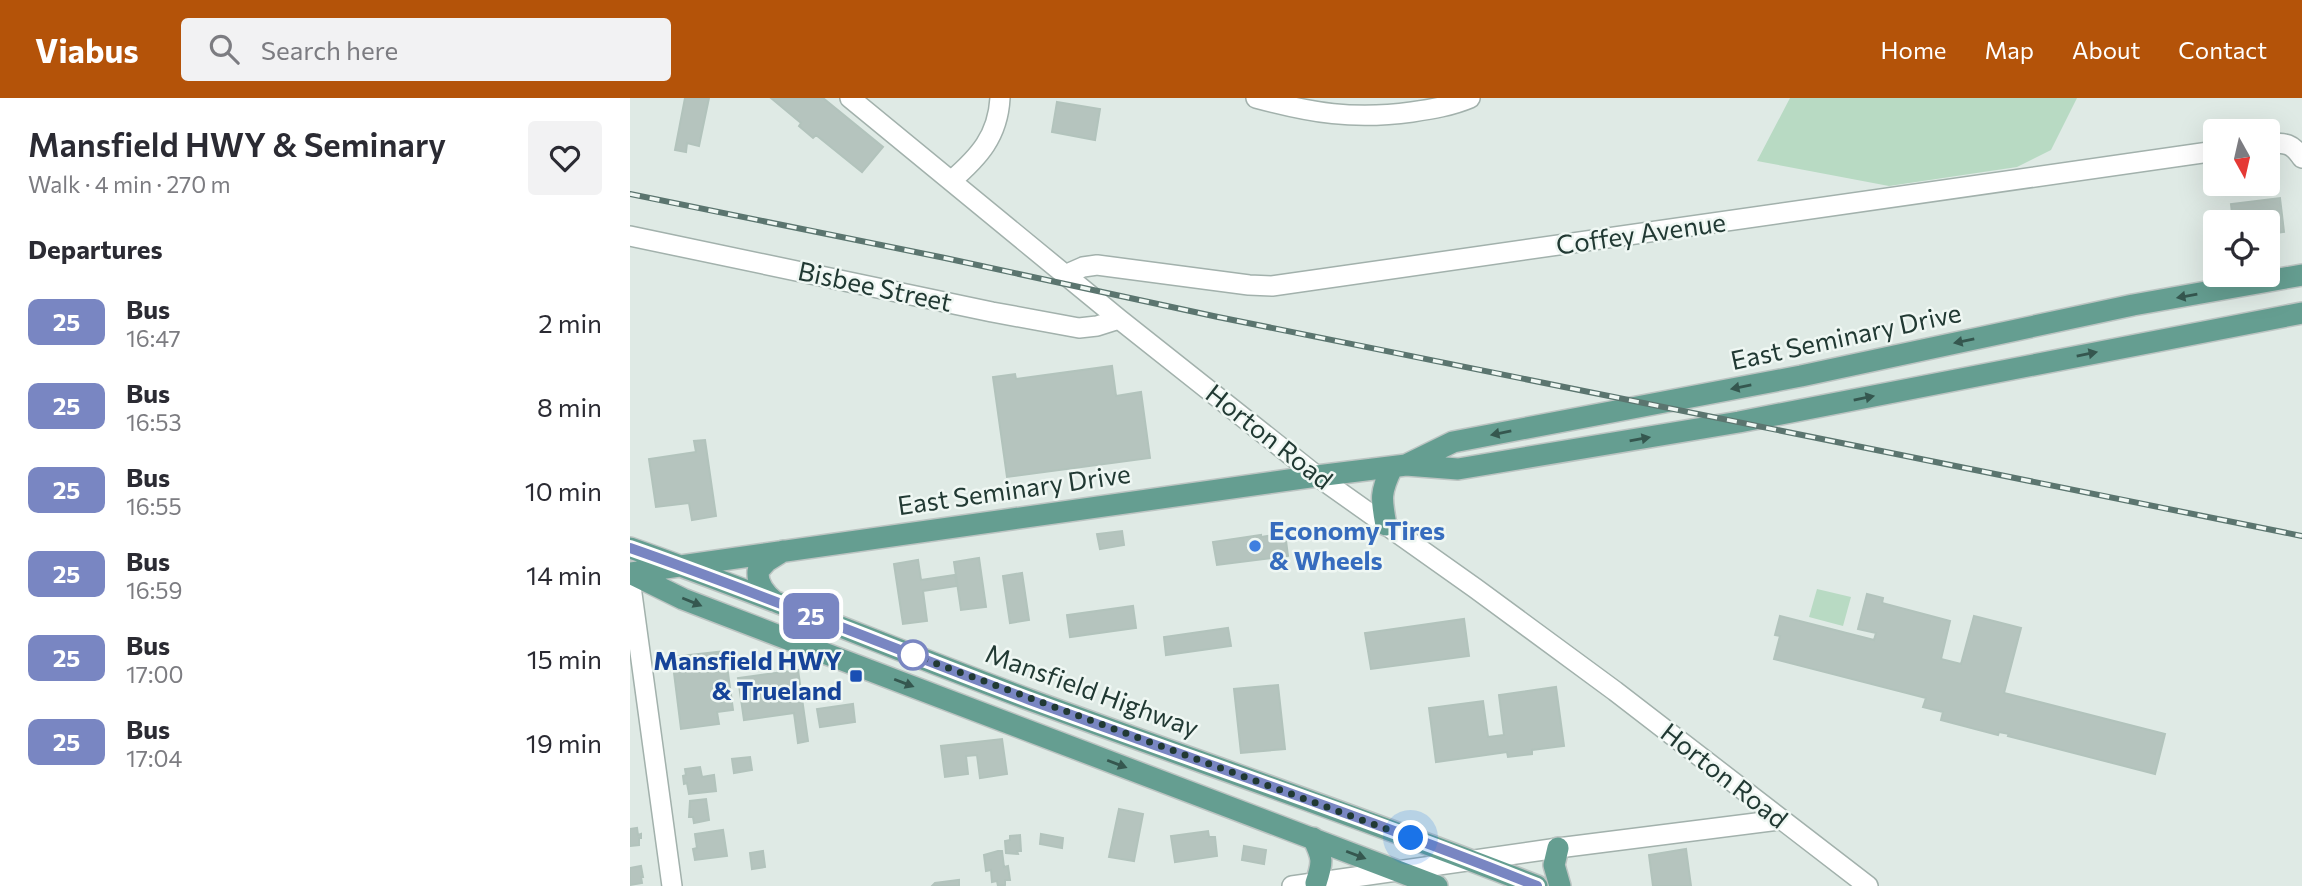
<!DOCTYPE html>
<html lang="en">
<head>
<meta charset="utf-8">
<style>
  body { margin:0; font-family:Commissioner,sans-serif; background:#f2f2f3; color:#2b2b33; height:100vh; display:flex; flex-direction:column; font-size:26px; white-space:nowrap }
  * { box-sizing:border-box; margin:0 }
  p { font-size:23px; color:#7c7c81 }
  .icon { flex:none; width:38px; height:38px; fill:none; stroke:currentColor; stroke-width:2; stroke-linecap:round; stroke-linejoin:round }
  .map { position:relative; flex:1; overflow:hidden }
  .panel { display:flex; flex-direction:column; background:#fff; width:630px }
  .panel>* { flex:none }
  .badge { padding:0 14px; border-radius:10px; font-size:24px; line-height:46px }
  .needle { width:46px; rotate:172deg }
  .tools { position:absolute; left:1573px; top:21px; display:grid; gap:14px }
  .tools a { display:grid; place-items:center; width:77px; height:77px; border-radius:7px; background:#fff; box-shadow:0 7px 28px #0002; font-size:35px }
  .you { position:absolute; width:35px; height:35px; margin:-18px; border:5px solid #fff; border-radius:50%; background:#1a73e8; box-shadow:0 0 0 10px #1a73e833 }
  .map>.badge { position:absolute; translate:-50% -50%; box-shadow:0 0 0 4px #fff }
  h2 { padding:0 28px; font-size:26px; line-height:63px }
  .round { display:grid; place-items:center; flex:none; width:74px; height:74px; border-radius:7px; background:#f2f2f3 }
  .summary { display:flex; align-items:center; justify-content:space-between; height:119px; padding:0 28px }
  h1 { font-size:33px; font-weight:600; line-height:52px }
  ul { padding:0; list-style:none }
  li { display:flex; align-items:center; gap:21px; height:84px; padding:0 28px }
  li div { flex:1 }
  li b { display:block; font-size:26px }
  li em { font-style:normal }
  li .badge { min-width:77px; font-weight:700; text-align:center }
  header { display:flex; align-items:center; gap:42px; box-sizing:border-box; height:98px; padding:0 35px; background:#b45309; color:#fff }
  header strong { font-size:33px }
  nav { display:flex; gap:38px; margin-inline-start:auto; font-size:24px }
  .search { width:490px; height:63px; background:#f2f2f3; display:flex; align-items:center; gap:18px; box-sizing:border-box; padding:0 24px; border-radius:7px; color:#7c7c81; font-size:26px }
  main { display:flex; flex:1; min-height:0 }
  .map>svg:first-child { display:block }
  .green { fill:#b8dac3 }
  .building { fill:#b5c4be; stroke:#b2c3bc; stroke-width:2 }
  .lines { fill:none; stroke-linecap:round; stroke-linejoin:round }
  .minor-casing { stroke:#a2b1ac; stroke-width:22 }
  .major-casing { stroke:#bcc4c2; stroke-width:24 }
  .minor { stroke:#fff; stroke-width:19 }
  .major { stroke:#659e91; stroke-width:21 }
  .rail-casing { stroke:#5b756f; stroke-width:6 }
  .rail { stroke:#eff7f3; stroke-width:3.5; stroke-dasharray:10; stroke-linecap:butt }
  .oneway { fill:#35574f }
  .line-casing { stroke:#fff; stroke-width:16 }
  .line { stroke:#7986c2; stroke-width:10 }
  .walk { stroke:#213933; stroke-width:7; stroke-dasharray:0 12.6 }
  .shop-dot { fill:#3f7fe0; stroke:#eff7f3; stroke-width:2.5 }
  .stop-dot { fill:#fff; stroke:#7986c2; stroke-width:3.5 }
  .transit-dot { fill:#1a4fb4; stroke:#eff7f3; stroke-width:2.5 }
  .labels { text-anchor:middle; stroke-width:5; stroke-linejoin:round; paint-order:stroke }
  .street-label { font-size:26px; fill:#213933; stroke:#eff7f3 }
  .shop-label { font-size:26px; font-weight:bold; fill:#366cbe; stroke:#eff7f3; text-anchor:start }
  .transit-label { font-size:26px; font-weight:bold; fill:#164399; stroke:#eff7f3; text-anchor:end }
</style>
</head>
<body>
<header>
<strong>Viabus</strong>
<div class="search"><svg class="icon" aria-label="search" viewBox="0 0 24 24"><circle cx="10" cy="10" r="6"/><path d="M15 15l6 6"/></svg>Search here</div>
<nav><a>Home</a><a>Map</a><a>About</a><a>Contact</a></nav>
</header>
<main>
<section class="panel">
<div class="summary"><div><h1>Mansfield HWY &amp; Seminary</h1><p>Walk · 4 min · 270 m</p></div><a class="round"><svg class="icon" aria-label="heart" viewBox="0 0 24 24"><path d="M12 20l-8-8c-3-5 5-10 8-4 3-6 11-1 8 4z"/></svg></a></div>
<h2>Departures</h2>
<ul>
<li><span class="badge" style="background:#7986c2;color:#fff">25</span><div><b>Bus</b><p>16:47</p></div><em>2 min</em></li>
<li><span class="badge" style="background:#7986c2;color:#fff">25</span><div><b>Bus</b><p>16:53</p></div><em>8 min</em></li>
<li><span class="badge" style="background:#7986c2;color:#fff">25</span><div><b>Bus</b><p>16:55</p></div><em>10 min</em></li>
<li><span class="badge" style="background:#7986c2;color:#fff">25</span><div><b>Bus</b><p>16:59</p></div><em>14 min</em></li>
<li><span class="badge" style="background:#7986c2;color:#fff">25</span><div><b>Bus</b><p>17:00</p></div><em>15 min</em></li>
<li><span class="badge" style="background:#7986c2;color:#fff">25</span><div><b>Bus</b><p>17:04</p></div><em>19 min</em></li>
</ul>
</section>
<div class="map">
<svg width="1672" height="788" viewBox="0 0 1672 788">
  <rect width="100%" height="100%" fill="#dfeae5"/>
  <path class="green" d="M1160,0H1447L1421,52L1387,69L1259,88L1127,63Z
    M1187,491L1221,499L1213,528L1179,519Z"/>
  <path class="building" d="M55,0H79L69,48L57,45L56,54L45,52Z
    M141,0H193L253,49L232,74L186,37L183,40L169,28L171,25Z
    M427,4L470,11L465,42L422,34Z
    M1650,100L1654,134L1638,136L1640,152H1638V124H1603L1601,106Z
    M482,268L486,298L511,294L520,360L377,379L363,279L385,276L386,281Z
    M75,342L86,418L62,422L59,405L26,409L19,361L66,354L64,343Z
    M492,433L494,447L470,451L467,436Z
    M655,435L658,458L587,467L583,444L631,437V439Z
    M349,460L356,509L331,512L324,464Z
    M288,462L291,482L325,477L327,488L293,493L297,523L273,526L264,466Z
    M392,475L399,522L380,525L373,478Z
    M1237,496L1253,500L1252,505L1320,523L1311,561L1331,566L1344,518L1391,530L1374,595L1535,636L1525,676L1378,638L1379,636L1369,634L1368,637L1311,622L1313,614L1293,609L1296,600L1144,561L1150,538L1145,537L1150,518L1244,542L1246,535L1228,531Z
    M503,508L506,530L440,539L437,517Z
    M834,521L839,558L741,571L735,535Z
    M598,530L601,548L536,557L534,539Z
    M95,553L103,612L87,614L89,626L51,631L42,559Z
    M168,572L178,643L168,645L164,615L114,622L108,580Z
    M648,587L655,651L611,655L604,591Z
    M926,589L934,648L902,652V656L878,659L877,654L806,664L799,610L853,603L858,639L874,637L869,597Z
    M223,606L225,624L190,629L187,611Z
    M372,641L377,676L350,680L347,657L336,658L338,676L315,679L311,648Z
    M120,659L122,672L104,675L102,661Z
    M70,669L72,679L84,677L86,693L59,696L57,685L54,686L53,678L56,677L55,671Z
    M76,701L79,722L64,725L63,719H59L60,703Z
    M489,711L513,716L504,763L479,759Z
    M7,730L8,737L11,736V740H9V747L0,748V731Z
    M93,732L97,758L65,762L63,751L67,750L65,736Z
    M578,733L579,739H585L587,758L545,764L541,738Z
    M411,736L433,740L432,750L410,746Z
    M390,737L391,753H387L388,756L376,755L375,743L380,742V738Z
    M614,748L636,752L634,766L612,762Z
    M1056,751L1061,788H1023L1019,757Z
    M133,753L135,769L122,771L120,755Z
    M368,753H372L374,769L378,768L380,782H375V787L368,788L367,783L362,784L361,772L356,773L354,757Z
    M11,768L13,779H11L12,785L0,787V770Z
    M329,782V788H302L305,785Z"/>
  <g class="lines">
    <defs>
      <path id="minor" d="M220,0L489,221L687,378L845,490L985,593L1238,788
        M626,0C682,15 723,22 782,14C802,11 821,8 840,0
        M1638,45C1656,45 1662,45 1672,60
        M321,83C349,59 368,38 370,0
        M0,138L362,214L449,230L467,228L489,221
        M437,176L453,169L467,167L619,187L642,188L1586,53
        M0,481L42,788
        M662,788L928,750L1150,722"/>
      <path id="major" d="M778,366L823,344L1171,278L1503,207L1672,177
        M756,427C751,401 750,394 762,370
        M0,450C135,497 266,552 400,602C569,664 739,722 907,788
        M0,475L687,378L776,367L828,371L1109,324L1672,215
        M0,475L53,501L165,544L807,788
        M144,503C134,495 127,486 128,473L137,463L153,453
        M683,740C693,760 693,764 686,785
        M928,750L924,767L930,788"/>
    </defs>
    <use href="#minor" class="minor-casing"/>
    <use href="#major" class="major-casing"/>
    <use href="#minor" class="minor"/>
    <use href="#major" class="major"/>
    <defs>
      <path id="rail" d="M0,96L315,160L588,219L1672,438"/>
    </defs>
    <use href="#rail" class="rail-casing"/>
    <use href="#rail" class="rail"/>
  </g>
  <defs><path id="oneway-solid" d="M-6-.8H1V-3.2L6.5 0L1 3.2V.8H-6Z" transform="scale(1.75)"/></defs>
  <g class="oneway">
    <use href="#oneway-solid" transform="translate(1557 198) rotate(170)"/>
    <use href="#oneway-solid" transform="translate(1334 243) rotate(168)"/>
    <use href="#oneway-solid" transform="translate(1457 256) rotate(-11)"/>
    <use href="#oneway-solid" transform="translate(1111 289) rotate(169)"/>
    <use href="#oneway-solid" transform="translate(1234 300) rotate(-11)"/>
    <use href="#oneway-solid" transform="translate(871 335) rotate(169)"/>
    <use href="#oneway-solid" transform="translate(1010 341) rotate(-10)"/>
    <use href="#oneway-solid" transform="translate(62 504) rotate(22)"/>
    <use href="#oneway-solid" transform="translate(274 585) rotate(21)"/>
    <use href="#oneway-solid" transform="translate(487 666) rotate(21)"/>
    <use href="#oneway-solid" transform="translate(726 757) rotate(21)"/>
  </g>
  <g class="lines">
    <defs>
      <path id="line" d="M0,450C135,497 267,552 400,602C569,664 740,721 907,788"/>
    </defs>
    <use href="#line" class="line-casing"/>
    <use href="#line" class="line"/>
    <path class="walk" d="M283,557L781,740"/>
  </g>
  <circle class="shop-dot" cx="625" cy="448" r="7"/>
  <circle class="stop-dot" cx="283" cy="557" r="14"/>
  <rect class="transit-dot" x="219" y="571" width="14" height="14" rx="3.5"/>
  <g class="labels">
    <g class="street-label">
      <text transform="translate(1011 136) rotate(-8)" y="9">Coffey Avenue</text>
      <text transform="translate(245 189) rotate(12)" y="9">Bisbee Street</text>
      <text transform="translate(1216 239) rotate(-12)" y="9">East Seminary Drive</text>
      <text transform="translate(639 339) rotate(38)" y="9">Horton Road</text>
      <text transform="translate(384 392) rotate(-8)" y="9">East Seminary Drive</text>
      <text transform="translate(462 593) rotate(20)" y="9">Mansfield Highway</text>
      <text transform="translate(1094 678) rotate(38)" y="9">Horton Road</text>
    </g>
    <g class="shop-label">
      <text x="639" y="442">Economy Tires<tspan x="639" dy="30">&amp; Wheels</tspan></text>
    </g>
    <g class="transit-label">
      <text x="212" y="572">Mansfield HWY<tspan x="212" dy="30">&amp; Trueland</tspan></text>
    </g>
  </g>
</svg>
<div class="tools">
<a><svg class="needle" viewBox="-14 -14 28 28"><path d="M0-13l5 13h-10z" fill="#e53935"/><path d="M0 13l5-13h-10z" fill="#7c7c81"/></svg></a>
<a><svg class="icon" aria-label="locate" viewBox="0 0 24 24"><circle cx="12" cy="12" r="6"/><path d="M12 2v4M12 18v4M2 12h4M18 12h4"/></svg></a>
</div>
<div class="you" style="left:781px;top:740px"></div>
<b class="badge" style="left:181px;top:518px;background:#7986c2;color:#fff">25</b>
</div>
</main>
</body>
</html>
